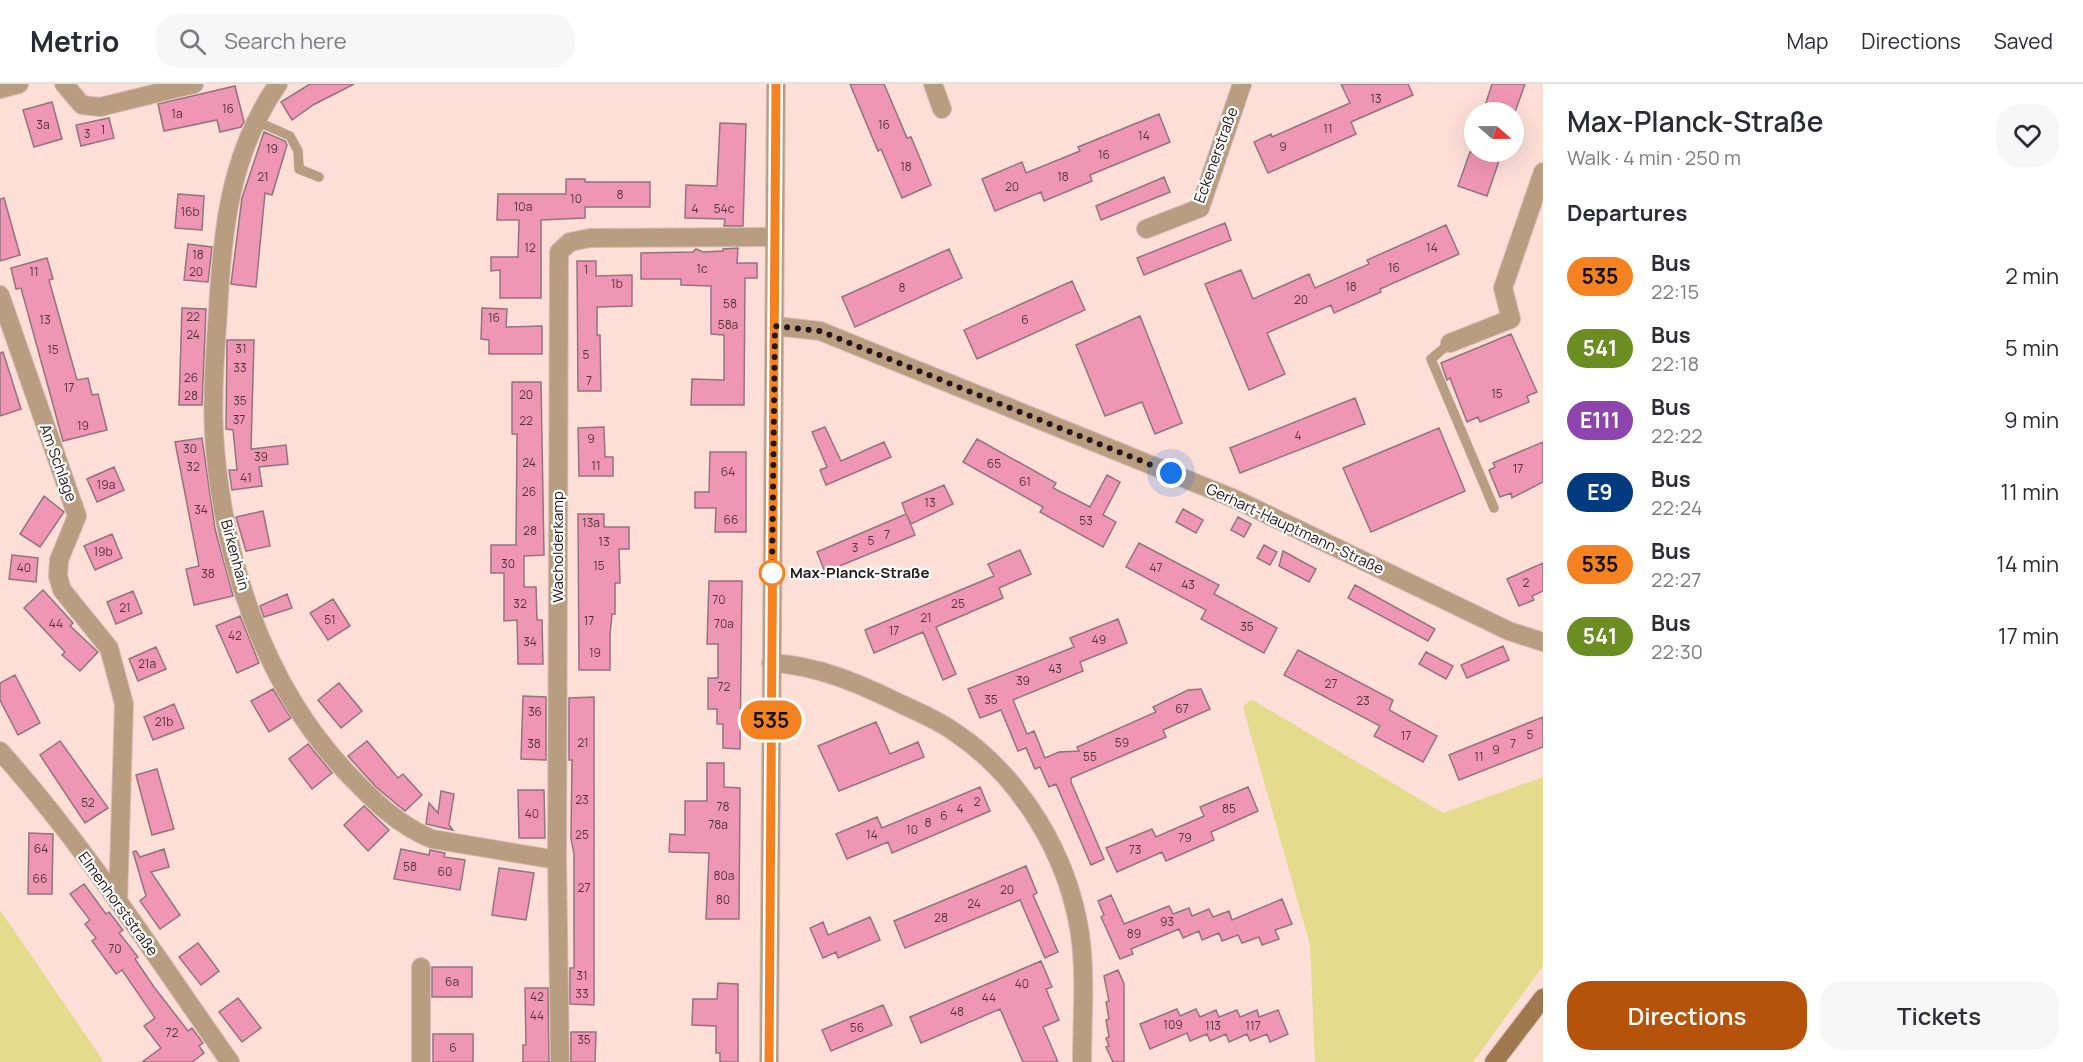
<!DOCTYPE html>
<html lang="en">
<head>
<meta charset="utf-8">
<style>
  body { margin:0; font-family:Manrope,sans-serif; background:#f7f7f7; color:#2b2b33; height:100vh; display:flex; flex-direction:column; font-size:22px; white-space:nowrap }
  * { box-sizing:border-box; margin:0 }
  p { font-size:20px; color:#7c7c81 }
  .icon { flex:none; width:33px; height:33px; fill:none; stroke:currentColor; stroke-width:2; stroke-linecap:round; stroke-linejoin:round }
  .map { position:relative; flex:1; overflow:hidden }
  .sheet { display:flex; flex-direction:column; background:#fff; width:540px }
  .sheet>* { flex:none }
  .badge { padding:0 12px; border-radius:20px; font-size:21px; line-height:39px }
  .needle { width:39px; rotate:110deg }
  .controls { position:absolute; left:1464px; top:18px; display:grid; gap:12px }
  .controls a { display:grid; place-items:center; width:60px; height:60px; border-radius:50%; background:#fff; box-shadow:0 6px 24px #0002; font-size:30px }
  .you { position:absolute; width:30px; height:30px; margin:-15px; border:4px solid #fff; border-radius:50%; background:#1a73e8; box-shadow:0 0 0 9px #1a73e833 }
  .map>.badge { position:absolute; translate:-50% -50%; box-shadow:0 0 0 3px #fff }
  h2 { padding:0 24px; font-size:22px; line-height:54px }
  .round { display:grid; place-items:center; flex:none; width:63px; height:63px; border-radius:24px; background:#f7f7f7 }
  .summary { display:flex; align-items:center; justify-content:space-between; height:102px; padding:0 24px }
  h1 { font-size:28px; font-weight:600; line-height:45px }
  .action { display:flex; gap:12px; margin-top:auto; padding:12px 24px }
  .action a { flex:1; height:69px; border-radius:24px; background:#b45309; color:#fff; font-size:24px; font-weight:600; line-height:69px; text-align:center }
  .action a+a { background:#f7f7f7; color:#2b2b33 }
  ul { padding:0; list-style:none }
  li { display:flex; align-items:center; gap:18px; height:72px; padding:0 24px }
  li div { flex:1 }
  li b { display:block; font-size:22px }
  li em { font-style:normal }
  li .badge { min-width:66px; font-weight:700; text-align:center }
  header { display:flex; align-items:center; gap:36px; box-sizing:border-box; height:84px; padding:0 30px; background:#fff; border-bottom:2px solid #e1e1e2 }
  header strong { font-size:28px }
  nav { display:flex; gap:33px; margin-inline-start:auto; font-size:21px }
  .search { width:420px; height:54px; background:#f7f7f7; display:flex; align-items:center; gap:15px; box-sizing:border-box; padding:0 21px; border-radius:24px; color:#7c7c81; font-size:22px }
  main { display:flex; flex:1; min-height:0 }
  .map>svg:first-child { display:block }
  .green { fill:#e5db8d }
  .building { fill:#f096b5; stroke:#94737d; stroke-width:1.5 }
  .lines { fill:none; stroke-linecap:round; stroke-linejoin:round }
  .service-casing { stroke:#d6bbb5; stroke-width:10 }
  .minor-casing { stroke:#d6bbb5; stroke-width:20 }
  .secondary-casing { stroke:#d6bbb5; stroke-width:20 }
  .service { stroke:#b89d80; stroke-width:9 }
  .minor { stroke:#b89d80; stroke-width:18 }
  .secondary { stroke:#a0784d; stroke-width:18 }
  .line-casing { stroke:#fff; stroke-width:14 }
  .line { stroke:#f58220; stroke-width:9 }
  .walk { stroke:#231614; stroke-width:6; stroke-dasharray:0 10.8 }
  .stop-dot { fill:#fff; stroke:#f58220; stroke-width:3 }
  .labels { text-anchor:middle; stroke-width:4.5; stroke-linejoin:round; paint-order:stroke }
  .number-label { font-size:12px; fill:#56363c }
  .street-label { font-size:15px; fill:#231614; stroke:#fff }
  .stop-label { font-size:15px; font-weight:bold; fill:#231614; stroke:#fff; text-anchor:start }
</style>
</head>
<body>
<header>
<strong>Metrio</strong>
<div class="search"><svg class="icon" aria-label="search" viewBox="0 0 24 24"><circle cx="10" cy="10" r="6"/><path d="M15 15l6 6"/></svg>Search here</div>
<nav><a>Map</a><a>Directions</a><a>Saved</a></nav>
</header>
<main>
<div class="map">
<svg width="1543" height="978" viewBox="0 0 1543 978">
  <rect width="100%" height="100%" fill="#fddfd8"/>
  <path class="green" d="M1251,615L1443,729L1543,693V882L1473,978H1315L1310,861L1243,623Z
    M0,826L104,978H0Z"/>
  <path class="building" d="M310,0H354L313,21L292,36L281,18Z
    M850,0H884L907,54L911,53L931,101L902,114L881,65L878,67Z
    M1341,0H1408L1413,11L1351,38L1356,50L1268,89L1254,58L1271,50L1272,53L1350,19Z
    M1492,0H1525L1515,28H1483Z
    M235,2L244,38L241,43L220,48L217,36L164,47L158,20Z
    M52,18L62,55L34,63L23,26Z
    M1159,30L1170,58L1090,91L1092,97L1044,117L1041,108L995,127L982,95L1022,78L1026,89L1080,67L1078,63Z
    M109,34L114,54L81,62L76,41Z
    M720,39L746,40L743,142H724L725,135L685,134L686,101L717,102Z
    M264,48L285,57L287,61L272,111L265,109L256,203L231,200L242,114Z
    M1470,68H1502L1487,112L1458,102Z
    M1164,93L1170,108L1101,136L1096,122Z
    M566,95H585V98H650V123H585V134L541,136V214H500V186L491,187V173H518L519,136H497L498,110H566Z
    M178,110L204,112L202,146L175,144Z
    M4,114L20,171L0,177V115Z
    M1225,139L1231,156L1144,191L1137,174Z
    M1446,141L1459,170L1380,205L1381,208L1334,229L1331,221L1267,249L1285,290L1249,306L1205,200L1241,186L1253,215L1309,190L1315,204L1369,180L1367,176Z
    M188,160L212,163L208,198L184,196Z
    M738,164L737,179H757V194H745L744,321H691L692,295L724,296V251L711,250V202L681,201V195H641V169L693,168L696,165L703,168L723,167V165Z
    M949,165L962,194L855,243L842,213Z
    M47,174L53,195L49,196L77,296L88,294L92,311L98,310L107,346L63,357L21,204L16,205L11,184Z
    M577,177H596V192L632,191V222L597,223V251H600L601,307H578Z
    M1072,197L1085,226L977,275L964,246Z
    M182,224L206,225L202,321H179Z
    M482,224L507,225L506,243L542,242V270H489V256L481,255Z
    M1140,232L1182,339L1155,350L1142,318L1105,332L1076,261Z
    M1511,250L1537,308L1527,312L1529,318L1480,338L1478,333L1467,338L1450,294L1447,296L1441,279Z
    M227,256H254L251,365L286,361L288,380L259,383L262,402L232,406L229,386H237L233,346L226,345Z
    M3,268L21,325L0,332V269Z
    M512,298H541L544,471L524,472V503H536L537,536H542L543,580H518L517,536L504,537V489H491V461H516L517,350H512Z
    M1355,314L1365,340L1240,389L1230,364Z
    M604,343L605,373H613V392H579L578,344Z
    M825,343L841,377L884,358L891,373L826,401L820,386L827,383L812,348Z
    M1439,344L1465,407L1371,448L1343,384Z
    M202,354L215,445L233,512L194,521L186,485L199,482L175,358Z
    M977,355L1056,399L1053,404L1090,423L1107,391L1120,398L1103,431L1116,438L1103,463L1040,428L1043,423L963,378Z
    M1543,358V398L1512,414L1511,409L1500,413L1489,386L1495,383L1493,379Z
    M710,368H746V448H715L716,424H695V408H709Z
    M114,383L124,406L97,418L87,395Z
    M944,401L953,420L911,440L907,431L915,451L825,488L817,468L906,430L902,419Z
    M44,412L64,428L40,463L20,450Z
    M1183,425L1203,436L1196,449L1176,438Z
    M263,427L270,462L246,467L236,433Z
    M578,430H604V443H629V465H619L620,499H615V530H612L610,551V586H579Z
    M1238,433L1251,440L1244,453L1231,446Z
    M112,450L122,474L95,486L84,462Z
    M1139,459L1219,501L1214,510L1277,544L1264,569L1201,535L1206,526L1126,483Z
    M1264,461L1277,468L1270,481L1257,474Z
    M1020,466L1031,490L999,504L1003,514L936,543L956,590L943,596L923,548L874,569L865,546L994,492L988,480Z
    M1283,467L1316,485L1309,498L1279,482Z
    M12,471L38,474L36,498L9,495Z
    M1543,479V507L1532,512L1534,516L1519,522L1507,495Z
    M709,497H742L740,665L723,664V640H717V625H708V594H718V560H707Z
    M1355,501L1435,545L1428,557L1348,514Z
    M43,506L73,539L70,542L98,568L80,587L62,571L65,568L24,524Z
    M133,507L142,529L116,540L107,518Z
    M287,510L292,524L264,533L260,522Z
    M333,515L350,542L328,556L310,529Z
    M240,532L259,579L237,589L216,542Z
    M1118,535L1127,559L1080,578L1083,587L1013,616L1027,650L1034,647L1045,674L1059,668L1079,667L1077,663L1156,628L1153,623L1188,606L1201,605L1210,625L1163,646L1166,653L1071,694V698L1104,775L1091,781L1056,700L1049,703L1040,683L1035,685L1026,664L1018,667L1001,626L980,634L968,605L1074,563L1070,554Z
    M1503,562L1509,576L1467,594L1461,581Z
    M156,563L166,585L138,597L129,575Z
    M1298,566L1393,616L1389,626L1437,652L1423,678L1374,652L1380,642L1284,591Z
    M1426,568L1453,582L1446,595L1419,580Z
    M15,591L40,639L18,651L0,616V599Z
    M339,599L362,627L341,644L318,616Z
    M273,605L291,634L269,648L251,617Z
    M523,612L546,613V676L521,675Z
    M594,613V921L570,920V884H574V770L571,754L572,676H569V614Z
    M174,620L184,644L153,656L144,633Z
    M1543,633V663L1459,696L1449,671Z
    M876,638L890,670L918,658L924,673L839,707L818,662Z
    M60,657L108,724L85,739L40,671Z
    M367,657L398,694L403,690L422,711L405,727L376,703L348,672Z
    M308,660L332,689L312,705L289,675Z
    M707,679H724V703L740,704L739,835H706L709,769L669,768L670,750L685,751V717H707Z
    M157,685L174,745L152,751L136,691Z
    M980,703L990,727L892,769L888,758L847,775L836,750L877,733L882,744Z
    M1248,703L1258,727L1211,748L1214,756L1166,777L1162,768L1117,788L1106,764L1152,745L1156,753L1204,732L1200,723Z
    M518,706H544L545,754H519Z
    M441,707L454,710L449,741L453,746L426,740L429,719L438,729Z
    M364,722L389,746L368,767L344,741Z
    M29,749L53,750L52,810H28Z
    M164,765L169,783L151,788L180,831L160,845L140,817L146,812L133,768L136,767L140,773Z
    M401,765L429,771L430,766L445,769L444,773L465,776L460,806L394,795Z
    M1026,782L1037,809L1033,811L1058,868L1045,874L1020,816L905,864L894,837Z
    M499,784L534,789L526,836L492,831Z
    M84,800L106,830L109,828L123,846L119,849L138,873L135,875L154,903L188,947L192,944L203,959L199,962L204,969L192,978H142L161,964L144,942L155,934L122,886L116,890L92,857L96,854L85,840L90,836L70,810Z
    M1111,811L1124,840L1169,822L1173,830L1189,824L1192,832L1209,825L1213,833L1229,827L1232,836L1282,815L1292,840L1275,846L1279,855L1262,861L1259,853L1242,859L1238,851L1222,857L1219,849L1202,856L1199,847L1183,854L1179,845L1131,865L1133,870L1120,875L1101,833L1104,831L1098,817Z
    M870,833L880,856L838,874L836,868L823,874L810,844L823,838L828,851Z
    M198,859L219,887L201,901L179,873Z
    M1041,877L1052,903L1046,905L1059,936L1043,943L1058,978H1023L1000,925L921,959L910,933Z
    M432,883H472V913H432Z
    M1118,886L1124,900V978H1113L1106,963L1109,962L1106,954L1109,953L1106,936L1109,935L1106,918L1109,917L1104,892Z
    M718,899L738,900V978H720V969H716V942L692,941L693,915H717Z
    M525,904H548L549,978H523V961H526Z
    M238,914L261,944L242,958L219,928Z
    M883,921L892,941L831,967L822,946Z
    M1177,925L1180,932L1196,925L1200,933L1216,926L1219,933L1237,926L1240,933L1257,926L1259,933L1278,926L1288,950L1270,958L1267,950L1250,957L1247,950L1229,958L1226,950L1210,957L1207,950L1190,957L1187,949L1150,965L1140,940Z
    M571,948H596L595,978H571Z
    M433,950H473V978H433Z"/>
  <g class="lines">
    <defs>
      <path id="service" d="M256,37L290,52L298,67L299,85L319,93
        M1450,259L1431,275L1494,424"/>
      <path id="minor" d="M64,0L82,21L100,23L194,0
        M278,0C230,69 222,147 218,228C215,269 212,310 214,350C222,474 263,602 350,692C375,718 398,741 432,755L557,776
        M933,0L942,25
        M0,5L19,0
        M1146,145L1200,124L1242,0
        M0,211L77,432L59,476L58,492L62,506L109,564L124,620L118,818
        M775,242L820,247L1235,415L1509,547L1543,558
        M1450,259L1511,235L1503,204L1543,88
        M771,579C817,581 860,600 901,620C919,628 937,636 953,647C1021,692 1068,771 1080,850C1086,892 1082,936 1082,978
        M0,667C86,763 156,873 230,978
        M421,883V978
        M560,978L557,776L559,168L570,158L590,154L775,153
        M769,978L776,0"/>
      <path id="secondary" d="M1494,978L1543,914"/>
    </defs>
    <use href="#service" class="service-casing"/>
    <use href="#minor" class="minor-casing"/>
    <use href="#secondary" class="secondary-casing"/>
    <use href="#service" class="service"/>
    <use href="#minor" class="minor"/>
    <use href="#secondary" class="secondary"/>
  </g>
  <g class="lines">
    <defs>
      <path id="line" d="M769,978L776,0"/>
    </defs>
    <use href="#line" class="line-casing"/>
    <use href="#line" class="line"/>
    <path class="walk" d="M772,489L775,242L820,247L1171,389"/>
  </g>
  <circle class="stop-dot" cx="772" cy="489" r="12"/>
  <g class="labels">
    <g class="number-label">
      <text x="1376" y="19">13</text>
      <text x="228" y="29">16</text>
      <text x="177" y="34">1a</text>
      <text x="43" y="45">3a</text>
      <text x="884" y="45">16</text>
      <text x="1328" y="49">11</text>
      <text x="103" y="50">1</text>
      <text x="87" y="54">3</text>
      <text x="1144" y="56">14</text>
      <text x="1283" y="67">9</text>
      <text x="272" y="69">19</text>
      <text x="1104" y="75">16</text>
      <text x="906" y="87">18</text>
      <text x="263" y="97">21</text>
      <text x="1063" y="97">18</text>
      <text x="1012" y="107">20</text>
      <text x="620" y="115">8</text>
      <text x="576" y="119">10</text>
      <text x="523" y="127">10a</text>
      <text x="695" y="129">4</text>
      <text x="724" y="129">54c</text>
      <text x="190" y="132">16b</text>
      <text x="530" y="168">12</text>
      <text x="1432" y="168">14</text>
      <text x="198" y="175">18</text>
      <text x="1394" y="188">16</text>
      <text x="702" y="189">1c</text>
      <text x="586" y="190">1</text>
      <text x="34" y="192">11</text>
      <text x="196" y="192">20</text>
      <text x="617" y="204">1b</text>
      <text x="1351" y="207">18</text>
      <text x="902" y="208">8</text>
      <text x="1301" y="220">20</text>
      <text x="730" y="224">58</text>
      <text x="193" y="237">22</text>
      <text x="494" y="238">16</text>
      <text x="45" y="240">13</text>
      <text x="1025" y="240">6</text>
      <text x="728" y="245">58a</text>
      <text x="193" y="255">24</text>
      <text x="241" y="269">31</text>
      <text x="53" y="270">15</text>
      <text x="586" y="275">5</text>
      <text x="240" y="288">33</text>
      <text x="191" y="298">26</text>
      <text x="589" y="301">7</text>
      <text x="69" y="308">17</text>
      <text x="1497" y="314">15</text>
      <text x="526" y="315">20</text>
      <text x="191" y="316">28</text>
      <text x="240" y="321">35</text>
      <text x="239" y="340">37</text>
      <text x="526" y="341">22</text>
      <text x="83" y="346">19</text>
      <text x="1298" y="356">4</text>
      <text x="591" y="359">9</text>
      <text x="190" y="369">30</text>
      <text x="261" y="377">39</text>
      <text x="529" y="383">24</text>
      <text x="994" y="384">65</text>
      <text x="596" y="386">11</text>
      <text x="193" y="387">32</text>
      <text x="1518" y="389">17</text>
      <text x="728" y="392">64</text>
      <text x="246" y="398">41</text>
      <text x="1025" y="402">61</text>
      <text x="106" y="405">19a</text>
      <text x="529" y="412">26</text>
      <text x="930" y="423">13</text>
      <text x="201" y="430">34</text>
      <text x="731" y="440">66</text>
      <text x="1086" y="441">53</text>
      <text x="591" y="443">13a</text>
      <text x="530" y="451">28</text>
      <text x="887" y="455">7</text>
      <text x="871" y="461">5</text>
      <text x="604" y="462">13</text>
      <text x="855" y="468">3</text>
      <text x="103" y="472">19b</text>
      <text x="508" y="484">30</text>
      <text x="599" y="486">15</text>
      <text x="24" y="488">40</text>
      <text x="1156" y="488">47</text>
      <text x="208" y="494">38</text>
      <text x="1526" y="503">2</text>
      <text x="1188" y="505">43</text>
      <text x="719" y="520">70</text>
      <text x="520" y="524">32</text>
      <text x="958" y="524">25</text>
      <text x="125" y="528">21</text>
      <text x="926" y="538">21</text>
      <text x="330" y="540">51</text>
      <text x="589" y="541">17</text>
      <text x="56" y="544">44</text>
      <text x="724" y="544">70a</text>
      <text x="1247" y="547">35</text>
      <text x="894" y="551">17</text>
      <text x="235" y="556">42</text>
      <text x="1099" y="560">49</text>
      <text x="530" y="562">34</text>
      <text x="595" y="573">19</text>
      <text x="147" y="584">21a</text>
      <text x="1055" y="589">43</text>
      <text x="1023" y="601">39</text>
      <text x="1331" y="604">27</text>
      <text x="724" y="607">72</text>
      <text x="991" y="620">35</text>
      <text x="1363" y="621">23</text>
      <text x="1182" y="629">67</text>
      <text x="535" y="632">36</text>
      <text x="164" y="642">21b</text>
      <text x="1530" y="655">5</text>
      <text x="1406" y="656">17</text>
      <text x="583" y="663">21</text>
      <text x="1122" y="663">59</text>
      <text x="534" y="664">38</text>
      <text x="1513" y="664">7</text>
      <text x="1496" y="670">9</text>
      <text x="1090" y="677">55</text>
      <text x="1479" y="677">11</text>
      <text x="582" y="720">23</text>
      <text x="977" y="722">2</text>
      <text x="88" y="723">52</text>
      <text x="723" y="727">78</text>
      <text x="960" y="729">4</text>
      <text x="1229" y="729">85</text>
      <text x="532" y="734">40</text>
      <text x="944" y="736">6</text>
      <text x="928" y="743">8</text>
      <text x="718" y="745">78a</text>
      <text x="912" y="750">10</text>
      <text x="582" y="755">25</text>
      <text x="872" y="755">14</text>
      <text x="1185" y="758">79</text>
      <text x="41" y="769">64</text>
      <text x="1135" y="770">73</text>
      <text x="410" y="787">58</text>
      <text x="445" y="792">60</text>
      <text x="724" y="796">80a</text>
      <text x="40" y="799">66</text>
      <text x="584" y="808">27</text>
      <text x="1007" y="810">20</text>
      <text x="723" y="820">80</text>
      <text x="974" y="824">24</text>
      <text x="941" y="838">28</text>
      <text x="1167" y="842">93</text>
      <text x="1134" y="854">89</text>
      <text x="115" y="869">70</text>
      <text x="582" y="896">31</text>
      <text x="452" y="902">6a</text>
      <text x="1022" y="904">40</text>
      <text x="582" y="914">33</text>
      <text x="537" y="917">42</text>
      <text x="989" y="918">44</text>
      <text x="957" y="932">48</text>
      <text x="537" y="936">44</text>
      <text x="1173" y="945">109</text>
      <text x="1213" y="946">113</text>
      <text x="1253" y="946">117</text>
      <text x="857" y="948">56</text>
      <text x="172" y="953">72</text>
      <text x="584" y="960">35</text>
      <text x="453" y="968">6</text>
    </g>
    <g class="street-label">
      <text transform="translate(1216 71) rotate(-70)" y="5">Eckenerstraße</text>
      <text transform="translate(58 379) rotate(70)" y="5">Am Schlage</text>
      <text transform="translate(1295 445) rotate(25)" y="5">Gerhart-Hauptmann-Straße</text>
      <text transform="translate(558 463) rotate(-90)" y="5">Wacholderkamp</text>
      <text transform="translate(235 471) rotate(75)" y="5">Birkenhain</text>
      <text transform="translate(118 820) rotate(54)" y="5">Elmenhorststraße</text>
    </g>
    <g class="stop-label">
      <text x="790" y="494">Max-Planck-Straße</text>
    </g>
  </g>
</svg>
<div class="controls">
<a><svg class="needle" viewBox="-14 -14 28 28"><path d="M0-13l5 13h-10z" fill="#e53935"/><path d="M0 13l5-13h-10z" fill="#7c7c81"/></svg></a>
</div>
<div class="you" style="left:1171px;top:389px"></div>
<b class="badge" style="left:771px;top:636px;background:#f58220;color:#111">535</b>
</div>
<section class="sheet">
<div class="summary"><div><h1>Max-Planck-Straße</h1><p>Walk · 4 min · 250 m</p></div><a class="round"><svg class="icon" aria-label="heart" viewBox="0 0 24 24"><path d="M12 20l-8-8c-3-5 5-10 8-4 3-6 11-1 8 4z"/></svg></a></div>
<h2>Departures</h2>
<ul>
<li><span class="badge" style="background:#f58220;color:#111">535</span><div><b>Bus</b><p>22:15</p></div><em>2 min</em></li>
<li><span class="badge" style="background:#6b8e23;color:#fff">541</span><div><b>Bus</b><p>22:18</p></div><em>5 min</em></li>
<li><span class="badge" style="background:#8e44ad;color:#fff">E111</span><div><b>Bus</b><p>22:22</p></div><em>9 min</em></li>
<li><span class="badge" style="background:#003b80;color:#fff">E9</span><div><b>Bus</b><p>22:24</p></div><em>11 min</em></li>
<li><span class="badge" style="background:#f58220;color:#111">535</span><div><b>Bus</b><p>22:27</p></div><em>14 min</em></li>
<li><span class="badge" style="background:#6b8e23;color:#fff">541</span><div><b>Bus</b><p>22:30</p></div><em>17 min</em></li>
</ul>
<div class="action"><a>Directions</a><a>Tickets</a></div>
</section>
</main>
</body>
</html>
